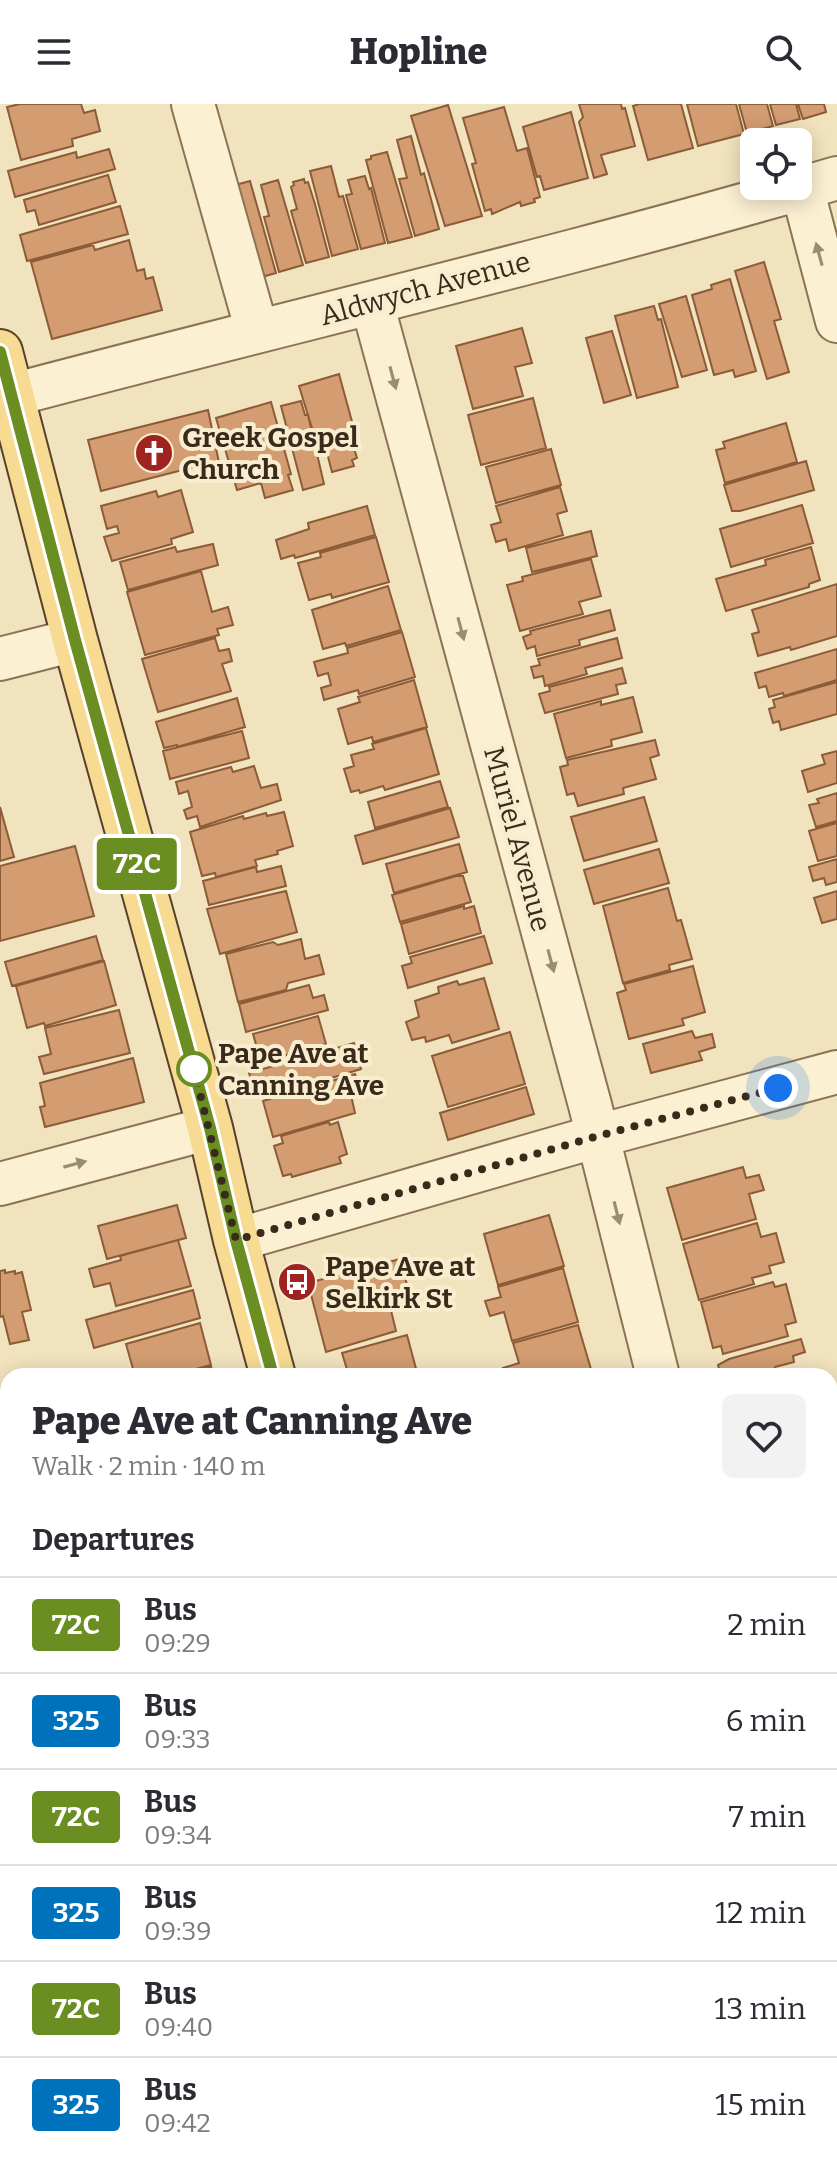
<!DOCTYPE html>
<html lang="en">
<head>
<meta charset="utf-8">
<style>
  body { margin:0; font-family:Bitter,serif; background:#f2f2f3; color:#2b2b33; height:100vh; display:flex; flex-direction:column; font-size:30px; white-space:nowrap }
  * { box-sizing:border-box; margin:0 }
  p { font-size:26px; color:#7c7c81 }
  .icon { flex:none; width:44px; height:44px; fill:none; stroke:currentColor; stroke-width:2; stroke-linecap:round; stroke-linejoin:round }
  .map { position:relative; flex:1; overflow:hidden }
  .panel { position:absolute; left:0px; top:1264px; width:838px; height:802px; display:flex; flex-direction:column; background:#fff; border-radius:24px 24px 0 0; box-shadow:0 4px 20px #0003 }
  .panel>* { flex:none }
  .badge { padding:0 16px; border-radius:6px; font-size:28px; line-height:52px }
  .fabs { position:absolute; left:740px; top:24px; display:grid; gap:16px }
  .fabs a { display:grid; place-items:center; width:72px; height:72px; border-radius:12px; background:#fff; box-shadow:0 4px 20px #0003; font-size:40px }
  .you { position:absolute; width:40px; height:40px; margin:-20px; border:6px solid #fff; border-radius:50%; background:#1a73e8; box-shadow:0 0 0 12px #1a73e833 }
  .map>.badge { position:absolute; translate:-50% -50%; box-shadow:0 0 0 4px #fff }
  h2 { padding:0 32px; font-size:30px; line-height:72px }
  .round { display:grid; place-items:center; flex:none; width:84px; height:84px; border-radius:12px; background:#f2f2f3 }
  .summary { display:flex; align-items:center; justify-content:space-between; height:136px; padding:0 32px }
  h1 { font-size:38px; font-weight:800; line-height:60px }
  ul { padding:0; list-style:none }
  li { display:flex; align-items:center; gap:24px; height:96px; padding:0 32px; border-top:2px solid #e1e1e2 }
  li div { flex:1 }
  li b { display:block; font-size:30px }
  li em { font-style:normal }
  li .badge { min-width:88px; font-weight:700; text-align:center }
  header { display:flex; justify-content:space-between; align-items:center; height:104px; padding:0 32px; background:#fff; font-size:36px; font-weight:800 }
  .map>svg:first-child { display:block }
  .building { fill:#d39c71; stroke:#8c5c39; stroke-width:2 }
  .lines { fill:none; stroke-linecap:round; stroke-linejoin:round }
  .minor-casing { stroke:#8b7355; stroke-width:46 }
  .major-casing { stroke:#58412a; stroke-width:48 }
  .minor { stroke:#fbf0d2; stroke-width:42 }
  .major { stroke:#f8db92; stroke-width:44 }
  .oneway { fill:#9a8d76 }
  .line-casing { stroke:#fff; stroke-width:18 }
  .line { stroke:#6b8e23; stroke-width:12 }
  .walk { stroke:#392a1b; stroke-width:8; stroke-dasharray:0 14.4 }
  .stop-dot { fill:#fff; stroke:#6b8e23; stroke-width:4 }
  .labels { text-anchor:middle; stroke-width:8; stroke-linejoin:round; paint-order:stroke }
  .street-label { font-size:28px; fill:#392a1b; stroke:#f8edce }
  .poi-label { font-size:28px; font-weight:bold; fill:#392a1b; stroke:#f8edce; text-anchor:start }
  .stop-label { font-size:28px; font-weight:bold; fill:#392a1b; stroke:#f8edce; text-anchor:start }
</style>
</head>
<body>
<header><svg class="icon" aria-label="menu" viewBox="0 0 24 24"><path d="M4 6h16M4 12h16M4 18h16"/></svg>Hopline<svg class="icon" aria-label="search" viewBox="0 0 24 24"><circle cx="10" cy="10" r="6"/><path d="M15 15l6 6"/></svg></header>
<div class="map">
<svg width="837" height="2065" viewBox="0 0 837 2065">
  <rect width="100%" height="100%" fill="#f1e3be"/>
  <path class="building" d="M20,0H81L84,9L95,6L100,27L72,35L73,42L21,56L7,3Z
    M579,0H621L622,5L625,4L635,42L601,51L607,70L594,74L579,18L583,13Z
    M639,0H681L693,44L648,56L633,2Z
    M687,0H736L744,30L698,42Z
    M739,0H767L773,22L747,29Z
    M770,0H796L800,15L776,21Z
    M798,0H824L826,8L803,15Z
    M448,1L482,112L445,122L411,12Z
    M504,3L517,47L527,44L540,93L534,95L535,98L521,102L520,98L492,110L491,105L485,107L472,60L476,59L463,14Z
    M571,8L588,74L544,86L540,72L537,73L523,23Z
    M411,32L421,71L424,69L439,125L415,132L399,75L407,74L397,36Z
    M109,45L115,65L15,93L8,67L76,48L77,54Z
    M387,48L412,133L388,139L366,56L371,55V52Z
    M331,62L339,93L343,92L358,145L332,152L310,67Z
    M108,71L116,98L39,121L35,106L27,108L24,96Z
    M365,72L369,85L371,84L385,139L361,145L346,91L352,90L348,76Z
    M304,75L305,79L308,78L315,100L329,153L306,159L291,107L297,105L291,83L294,81L293,78Z
    M278,76L303,161L279,168L264,113L269,112L261,81Z
    M250,77L276,169L251,176L224,84Z
    M120,102L128,130L27,157L20,131Z
    M129,136L137,167L144,165L146,175L153,173L162,206L52,235L31,158L93,141L95,146Z
    M764,158L781,215L774,217L789,268L767,275L735,167Z
    M730,175L756,267L735,273L733,266L714,271L692,191L712,185L711,181Z
    M686,192L707,266L682,273L659,200Z
    M654,202L658,216L661,215L678,283L637,294L615,212Z
    M522,224L532,259L515,263L523,292L473,305L456,242Z
    M612,227L631,291L604,299L586,234Z
    M339,270L357,336L352,338L357,354L352,356L354,362L332,368L326,345L319,347L299,282Z
    M533,294L546,344L481,361L468,311Z
    M301,297L305,311H308L324,380L303,386L281,302Z
    M271,298L291,370L288,371L293,386L265,394L261,379L237,386L216,314Z
    M208,306L221,368L200,373L198,362L101,387L88,336Z
    M786,319L797,358L725,379L716,346L725,344L723,338Z
    M551,345L561,381L496,399L486,363Z
    M806,357L814,386L740,407H732L724,381Z
    M560,383L567,407L557,410L563,431L509,447L506,435L496,438L491,421L501,418L496,402Z
    M181,386L193,428L171,435L172,440L112,457L104,433L119,429L117,422L107,425L101,402L156,387L158,393Z
    M802,401L813,439L731,463L720,425Z
    M367,402L375,431L295,454L294,451L281,455L276,436L309,425L308,419Z
    M591,427L597,452L532,468L526,444Z
    M376,433L389,478L332,494L331,490L309,496L298,459L321,453L320,449Z
    M213,440L218,461L128,486L120,458L175,443L177,448Z
    M811,443L820,476L809,480V483L726,507L716,475L766,461L765,456Z
    M591,455L601,492L579,498L583,510L520,527L507,481L523,477L522,473Z
    M201,467L212,508L228,503L233,521L217,525L219,531L145,551L127,488Z
    M837,480V532L791,546L790,543L758,552L752,530L759,528L752,506Z
    M388,482L401,526L346,542L345,539L323,545L312,506Z
    M610,506L615,526L579,536L580,541L537,552L535,542L527,545L523,533L531,530L530,527Z
    M402,528L415,573L359,590L358,586L324,596L321,584L331,581L328,569L318,572L314,558L348,549L347,544Z
    M215,534L219,547L229,545L232,557L222,560L231,587L158,608L142,555Z
    M617,534L622,554L585,564L587,570L545,582L543,572L534,574L531,563L540,561L538,555Z
    M837,545V576L784,592L783,589L769,593L766,582L759,584L755,569Z
    M622,564L626,579L616,581L618,590L545,609L539,590L550,587L549,583Z
    M414,576L427,623L373,638L372,633L348,640L338,605L360,598L358,593Z
    M837,578V610L781,626L779,617L773,619L769,605L775,603L773,596Z
    M633,593L642,628L611,636L612,642L566,654L554,610L601,597V601Z
    M237,594L245,623L177,643V641L164,644L156,618Z
    M426,624L439,670L385,686L383,682L360,689L359,686L351,688L344,665L354,662L351,651L374,645L372,640Z
    M242,627L249,654L170,675L163,647Z
    M655,636L659,651L650,654L656,675L623,684L624,690L578,702L574,689L567,691L560,663L568,661L567,656Z
    M837,647V679L808,688L802,667L825,660L822,651Z
    M254,662L261,684L277,680L281,696L200,723L197,712L187,715L184,706L192,703L188,687L179,690L176,678L231,663L233,668Z
    M440,677L448,703L375,724L368,698Z
    M837,689V717L816,723L809,701L819,699L817,695Z
    M644,693L657,737L584,757L571,713Z
    M0,703L14,753L0,757Z
    M450,704L459,733L363,760L355,732Z
    M284,708L293,742L277,747L278,750L255,756L257,762L216,773L215,769L202,772L190,728L243,712L244,715L266,709L267,712Z
    M837,719V752L818,757L809,727Z
    M459,740L467,768L394,789L386,760Z
    M75,742L94,812L0,837V762Z
    M659,745L669,779L594,800L584,766Z
    M837,755V778L826,781L824,774L813,777L809,763Z
    M281,762L286,782L209,801L203,777L256,763L257,768Z
    M456,772H463L471,798L400,818L392,791Z
    M668,784L677,817L681,816L692,855L669,861L670,866L623,879L603,802Z
    M286,787L297,828L220,850L207,805Z
    M837,787V815L822,819L814,794Z
    M464,802V805L474,802L481,829L409,850L401,820Z
    M96,832L103,856L12,882L5,858Z
    M484,832L492,859L408,884L402,862L412,859L410,853Z
    M301,835L305,855L319,851L324,870L288,879L286,886L238,898L226,850L273,838L278,841Z
    M104,857L116,901L45,922L44,919L27,924L16,882Z
    M693,862L705,908L682,915L684,921L629,935L617,889L626,886L624,880Z
    M484,874L499,925L452,939L449,931L426,938L425,933L412,936L406,918L419,913L415,897L439,889L438,883L457,877L459,881Z
    M309,881L313,894L324,891L328,906L246,928L239,900Z
    M119,906L130,949L44,970L39,953L51,950L45,924Z
    M318,912L326,940L261,958L253,930Z
    M692,927L695,934L712,930L715,943L699,948L702,956L651,969L643,940Z
    M510,928L525,980L448,1003L432,952Z
    M354,939L361,965L271,992L270,989L256,993L249,969Z
    M133,954L144,998L45,1023L40,1003L45,1002L40,979Z
    M355,970L360,988L351,991L355,1009L273,1033L263,997Z
    M526,983L534,1010L448,1036L440,1009Z
    M329,1018L330,1021L338,1018L347,1050L339,1053L341,1059L292,1073L291,1070L283,1072L274,1042L283,1039L281,1032Z
    M743,1063L746,1074L759,1071L764,1086L749,1090L756,1115L682,1136L667,1084Z
    M177,1101L186,1134L107,1155L98,1122Z
    M549,1111L564,1162L498,1181L484,1130Z
    M757,1119L761,1133L776,1129L784,1158L769,1162L771,1169L752,1174L754,1180L699,1196L683,1140Z
    M178,1136L191,1182L116,1202L110,1179L94,1183L89,1165L121,1156L120,1152Z
    M400,1155L409,1188L388,1194L396,1227L326,1248L308,1179Z
    M563,1164L578,1218L512,1237L504,1208L490,1212L485,1197L501,1193L498,1183Z
    M5,1166V1169L15,1167V1170L22,1168L31,1206L22,1208L29,1236L10,1240L3,1212L0,1213V1167Z
    M773,1178L775,1183L786,1180L796,1218L785,1221L788,1232L723,1250L721,1242L713,1244L701,1198Z
    M193,1186L200,1214L94,1244L86,1216Z
    M200,1219L211,1261L169,1272H135L126,1240Z
    M578,1221L593,1272H505L503,1264L519,1259L513,1239Z
    M407,1231L418,1272H349L342,1249Z
    M801,1235L805,1248L793,1252L794,1258L775,1263L777,1272H721L718,1261L729,1255Z
    M211,1263L214,1272H180Z
    M830,1384L837,1411V1440L830,1442Z
    M837,1444V1499L830,1501V1446Z
    M837,1503V1561L830,1563V1505Z
    M837,1563V1594L830,1596V1565Z
    M837,1605V1661L830,1663V1607Z
    M8,1701V1730L0,1732V1704Z
    M8,1743V1775L0,1777V1745Z
    M8,1786V1825L0,1827V1788Z
    M0,1828H2L4,1833L8,1832V1857L0,1859Z
    M8,1871V1908L0,1910V1873Z
    M8,1914V1951L0,1953V1916Z
    M8,1954V1985L0,1987V1956Z
    M8,1999V2037L0,2039V2001Z
    M8,2046V2058H50L51,2065H0V2048Z
    M548,2058H623L625,2065H546L550,2063Z
    M680,2058H727L729,2065H682Z"/>
  <g class="lines">
    <defs>
      <path id="minor" d="M193,0L257,227
        M802,84L837,217
        M372,199L590,1001L658,1272
        M12,291C287,218 564,154 837,74
        M0,555L75,536
        M0,1080L210,1024
        M236,1136L598,1032L837,968
        M830,1915L837,1940
        M198,2058L200,2065"/>
      <path id="major" d="M0,248L75,536L210,1024L236,1136L273,1272
        M485,2058L487,2065"/>
    </defs>
    <use href="#minor" class="minor-casing"/>
    <use href="#major" class="major-casing"/>
    <use href="#minor" class="minor"/>
    <use href="#major" class="major"/>
  </g>
  <defs><path id="oneway-solid" d="M-6-.8H1V-3.2L6.5 0L1 3.2V.8H-6Z" transform="scale(2)"/></defs>
  <g class="oneway">
    <use href="#oneway-solid" transform="translate(819 150) rotate(-105)"/>
    <use href="#oneway-solid" transform="translate(393 274) rotate(75)"/>
    <use href="#oneway-solid" transform="translate(461 525) rotate(75)"/>
    <use href="#oneway-solid" transform="translate(551 857) rotate(75)"/>
    <use href="#oneway-solid" transform="translate(75 1060) rotate(-15)"/>
    <use href="#oneway-solid" transform="translate(617 1109) rotate(76)"/>
  </g>
  <g class="lines">
    <defs>
      <path id="line" d="M0,248L75,536L210,1024L236,1136L273,1272"/>
    </defs>
    <use href="#line" class="line-casing"/>
    <use href="#line" class="line"/>
    <path class="walk" d="M194,965L236,1136L598,1032L778,984"/>
  </g>
  <defs>
    <symbol id="church-disc" viewBox="-11 -11 22 22"><circle r="9.5" fill="#9f2320" stroke="#f8edce"/><path d="M-1.2-6h2.4v3.5h3.3v2.4h-3.3V6h-2.4V-.1h-3.3v-2.4h3.3Z" fill="#fff"/></symbol>
    <symbol id="bus-disc" viewBox="-11 -11 22 22"><circle r="9.5" fill="#9f2320" stroke="#f8edce"/><path d="M-5-6H5V4H4V6H2V4H-2V6H-4V4H-5ZM-3.5-4V0h7V-4ZM-3.5 1.2v1.5H-2V1.2ZM2 1.2v1.5H3.5V1.2Z" fill="#fff"/></symbol>
  </defs>
  <g fill-rule="evenodd">
    <use href="#church-disc" x="132" y="327" width="44" height="44"/>
    <use href="#bus-disc" x="275" y="1156" width="44" height="44"/>
  </g>
  <circle class="stop-dot" cx="194" cy="965" r="16"/>
  <g class="labels">
    <g class="street-label">
      <text transform="translate(425 184) rotate(-15)" y="10">Aldwych Avenue</text>
      <text transform="translate(518 735) rotate(75)" y="10">Muriel Avenue</text>
    </g>
    <g class="poi-label">
      <text x="182" y="343">Greek Gospel<tspan x="182" dy="32">Church</tspan></text>
      <text x="325" y="1172">Pape Ave at<tspan x="325" dy="32">Selkirk St</tspan></text>
    </g>
    <g class="stop-label">
      <text x="218" y="959">Pape Ave at<tspan x="218" dy="32">Canning Ave</tspan></text>
    </g>
  </g>
</svg>
<div class="fabs">
<a><svg class="icon" aria-label="locate" viewBox="0 0 24 24"><circle cx="12" cy="12" r="6"/><path d="M12 2v4M12 18v4M2 12h4M18 12h4"/></svg></a>
</div>
<div class="you" style="left:778px;top:984px"></div>
<b class="badge" style="left:137px;top:760px;background:#6b8e23;color:#fff">72C</b>
<section class="panel">
<div class="summary"><div><h1>Pape Ave at Canning Ave</h1><p>Walk · 2 min · 140 m</p></div><a class="round"><svg class="icon" aria-label="heart" viewBox="0 0 24 24"><path d="M12 20l-8-8c-3-5 5-10 8-4 3-6 11-1 8 4z"/></svg></a></div>
<h2>Departures</h2>
<ul>
<li><span class="badge" style="background:#6b8e23;color:#fff">72C</span><div><b>Bus</b><p>09:29</p></div><em>2 min</em></li>
<li><span class="badge" style="background:#0072bc;color:#fff">325</span><div><b>Bus</b><p>09:33</p></div><em>6 min</em></li>
<li><span class="badge" style="background:#6b8e23;color:#fff">72C</span><div><b>Bus</b><p>09:34</p></div><em>7 min</em></li>
<li><span class="badge" style="background:#0072bc;color:#fff">325</span><div><b>Bus</b><p>09:39</p></div><em>12 min</em></li>
<li><span class="badge" style="background:#6b8e23;color:#fff">72C</span><div><b>Bus</b><p>09:40</p></div><em>13 min</em></li>
<li><span class="badge" style="background:#0072bc;color:#fff">325</span><div><b>Bus</b><p>09:42</p></div><em>15 min</em></li>
</ul>
</section>
</div>
</body>
</html>
